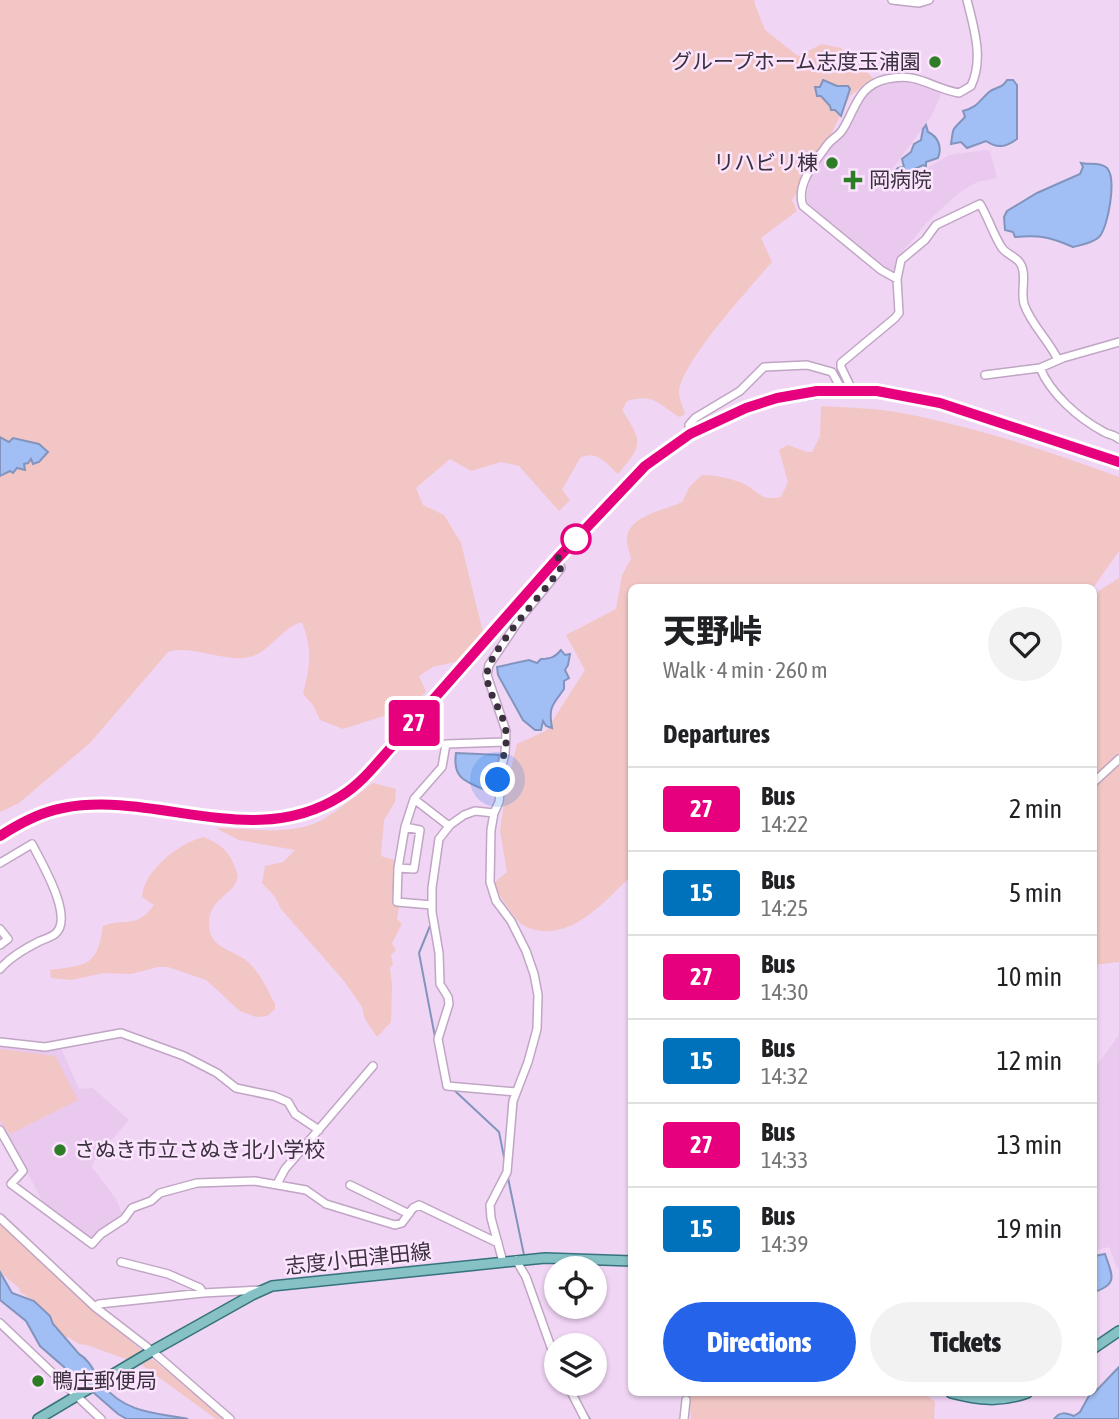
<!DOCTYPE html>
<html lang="en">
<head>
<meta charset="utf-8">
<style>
  body { margin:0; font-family:"Asap Condensed","Noto Sans JP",sans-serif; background:#f2f2f2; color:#202124; height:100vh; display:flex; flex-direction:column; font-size:26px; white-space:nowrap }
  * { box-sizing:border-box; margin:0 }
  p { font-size:23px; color:#757577 }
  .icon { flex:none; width:38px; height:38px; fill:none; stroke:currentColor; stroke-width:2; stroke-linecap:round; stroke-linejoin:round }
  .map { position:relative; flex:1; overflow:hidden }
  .side { position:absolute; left:628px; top:584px; width:469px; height:812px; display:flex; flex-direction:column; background:#fff; border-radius:10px; box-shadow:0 2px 5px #0004 }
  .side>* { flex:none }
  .badge { padding:0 14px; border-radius:5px; font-size:24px; line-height:46px }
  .buttons { position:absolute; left:544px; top:1256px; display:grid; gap:14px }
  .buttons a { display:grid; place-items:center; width:63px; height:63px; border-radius:50%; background:#fff; box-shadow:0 2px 5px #0004; font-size:35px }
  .you { position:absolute; width:35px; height:35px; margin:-18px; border:5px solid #fff; border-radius:50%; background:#1a73e8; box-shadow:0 0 0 10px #1a73e833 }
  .map>.badge { position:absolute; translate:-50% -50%; box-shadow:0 0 0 4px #fff }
  h2 { padding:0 35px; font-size:26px; line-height:63px }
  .round { display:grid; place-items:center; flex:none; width:74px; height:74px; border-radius:37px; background:#f2f2f2 }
  .summary { display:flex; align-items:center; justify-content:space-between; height:119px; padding:0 35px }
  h1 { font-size:33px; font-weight:800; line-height:52px }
  .cta { display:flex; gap:14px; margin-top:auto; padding:14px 35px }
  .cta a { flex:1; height:80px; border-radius:42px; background:#2563eb; color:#fff; font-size:28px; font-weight:800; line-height:80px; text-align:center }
  .cta a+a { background:#f2f2f2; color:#202124 }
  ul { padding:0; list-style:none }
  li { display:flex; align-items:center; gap:21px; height:84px; padding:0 35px; border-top:2px solid #e0e0e0 }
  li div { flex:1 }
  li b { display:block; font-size:26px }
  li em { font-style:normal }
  li .badge { min-width:77px; font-weight:700; text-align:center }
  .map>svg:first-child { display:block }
  .built { fill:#eac9ef }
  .green { fill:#f2c6c4 }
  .water { fill:#a1bff4; stroke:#8294bd; stroke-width:2 }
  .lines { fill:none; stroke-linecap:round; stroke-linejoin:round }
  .stream { stroke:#8294bd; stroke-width:2 }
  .minor-casing { stroke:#c0a5c4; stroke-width:10 }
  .major-casing { stroke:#36737c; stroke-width:12 }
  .highway-casing { stroke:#36737c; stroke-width:14 }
  .minor { stroke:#fff; stroke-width:7 }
  .major { stroke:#85c1c5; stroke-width:9 }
  .highway { stroke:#34979e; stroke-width:10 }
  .line-casing { stroke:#fff; stroke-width:16 }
  .line { stroke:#e6007e; stroke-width:10 }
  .walk { stroke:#3b303d; stroke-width:7; stroke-dasharray:0 12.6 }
  .poi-dot { fill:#2d7c26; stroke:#fbe4fe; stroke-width:2.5 }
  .stop-dot { fill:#fff; stroke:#e6007e; stroke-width:3.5 }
  .labels { text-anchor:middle; stroke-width:5; stroke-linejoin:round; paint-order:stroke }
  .poi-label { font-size:21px; fill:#3b303d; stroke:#fbe4fe; text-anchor:start }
  .street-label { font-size:21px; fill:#3b303d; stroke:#fbe4fe }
</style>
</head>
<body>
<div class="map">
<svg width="1119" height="1419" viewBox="0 0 1119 1419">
  <rect width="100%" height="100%" fill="#f1d5f5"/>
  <path class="built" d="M897,82L918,84L942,92L931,117L890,172L899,185L949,155L984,150L990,151L997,178L977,182L960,192L929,220L895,261V271L891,275L808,207L807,194L811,176L833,143L844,135L860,99L873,89Z
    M1119,1035V1268H1117L1109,1247L1094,1251V1069Z
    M0,1044L61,1048L79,1089L93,1088L129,1120L94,1161L92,1167L116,1199L124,1217L91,1240L45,1206L10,1139L0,1124Z"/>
  <path class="green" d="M0,0H755L754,2L765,30L798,56L822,44L841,48L873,78L850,96L820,156L792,200L797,211L761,238L772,262C750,288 682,361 679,392C679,399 683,407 685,414L679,417C658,403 652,393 627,401L622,410C643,442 643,445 618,474C607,464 596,449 580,458L562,490L570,500L559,511L519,466L501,462L471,471L450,459L416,488L423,505L444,515L461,543L484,636L463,660L433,667L419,676L426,692L409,708L343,729L320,720L313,705L303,694C310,664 313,652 302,622C278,629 270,656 243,658C219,660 189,645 168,652L90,743L19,803L0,812Z
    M821,406C850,408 879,408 907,414C977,428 1052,452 1119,477V551L1093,588H632V880L628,879C601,905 568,944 526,927C515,922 500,895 493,884L507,872L500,831L506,788L517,744L546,731L585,670L566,635L616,609L622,575L631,559C630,553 626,543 627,537C630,515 666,510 682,502L690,486L702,475C715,475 735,479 746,485C760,493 761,501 781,497L788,482L779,450L788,445L807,452H812L820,436Z
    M1119,578V962L1094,965V594Z
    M373,783L396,789L395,802L384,820L381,856L395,860L392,903L399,907L397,919L402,924L392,943L396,950L391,955L393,964L390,968L392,985L391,1022L377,1037L365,1019L362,1007L344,981L281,909L275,897L262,883L265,866L283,862L295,850L239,840L216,828C251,828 292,837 324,819C341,808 357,795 373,783Z
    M204,837C222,845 230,852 236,870C237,874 239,877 237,880C231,897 209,898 209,924C209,950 235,949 249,963C261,974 267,989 275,1004V1009L267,1016L256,1017L240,1011L206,980L168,967H158L131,974L103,973L71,980L51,978L50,970C88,965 97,966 103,926C127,917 135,930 154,905L142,897C143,871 180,842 204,837Z
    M0,1049L55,1056L78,1100L10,1134L0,1121Z
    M0,1223L134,1344L226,1419H216L142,1365L87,1345L79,1344L68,1337L65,1338L34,1301L20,1292L19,1288L0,1272Z
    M689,1393H924L935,1402L934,1419H691Z"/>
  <path class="water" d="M823,80L837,86H848L850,89L841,116L835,110H831L830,106L821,96H817L815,87H820Z
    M1007,80H1013L1017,85V139C1006,147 998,149 986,141L967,148L961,142L951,144C954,125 951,132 965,117L963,111C978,107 979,101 989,92C997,86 1002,89 1007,80Z
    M926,125L928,132C939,137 942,148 938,158L926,162V166L923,165L908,172L904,178L899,181L895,171L898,168L904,167L902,159L911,152L914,144L921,140L923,129Z
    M1081,163C1089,165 1101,162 1107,168C1117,179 1108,228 1099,237C1093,243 1081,245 1073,247C1050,237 1041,235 1015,237L1013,232L1005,230L1004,217L1007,211L1037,193L1080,174L1083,167Z
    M0,437L9,442L13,438L39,444L48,452L39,462L33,464L31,459L28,463L24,464L25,470L17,468L13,473L10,471L0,476Z
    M561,650L565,655L570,654L568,665L565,670L569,678L564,681V689C553,705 548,706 552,728L546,726L543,721L541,730H535L523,720L498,675L497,667L529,660L537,663L541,659C551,659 555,657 561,650Z
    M456,753L500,755L490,792C468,782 452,781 456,753Z
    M1105,1254C1112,1275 1119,1284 1094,1292V1256Z
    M0,1272L12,1293L34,1301L50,1316L53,1324L79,1354C90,1360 95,1374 103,1385C125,1413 156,1413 188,1419H127L118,1414L40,1346L26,1321L0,1300Z
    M1119,1367V1419H1054C1060,1411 1066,1413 1074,1416L1080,1412L1090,1394L1094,1393Z"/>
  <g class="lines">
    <path class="stream" d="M430,926L419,953L435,1037
      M454,1090L499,1132L505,1162
      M508,1178L524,1255
      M584,1410L590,1419"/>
    <defs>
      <path id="minor" d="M892,0L919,3L929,0
        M897,279L881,270L803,206C795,185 816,160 828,144C833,138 840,135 843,129C856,108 858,85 887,79C919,72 930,88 959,93L971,86C984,59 974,28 967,0
        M1040,368C1051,394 1078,418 1104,432C1109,435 1114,434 1119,439
        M985,375L1040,368L1063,358L1119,342
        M852,390L841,367V363L895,318L899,313L897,279L901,260L925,240L936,225L980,204C988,217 994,236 1002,248C1009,257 1021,257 1023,271C1025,282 1021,294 1024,304C1031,325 1049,340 1058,360
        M690,434L689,425L695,418L740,391L764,367L807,365L832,372L842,390
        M1094,782L1119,759
        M414,799L449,826
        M494,813L475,811L464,815L450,825L439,839L432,888V912L439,953L440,984L448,997L449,1004L438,1039L447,1086L516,1092
        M0,863L32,844C41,862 75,918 55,934C51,937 45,939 40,941C26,948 10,957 0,969
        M398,868L414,869L420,830L405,827
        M432,905L397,902L398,868L405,827L414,799L442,767L446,744L505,742
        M0,929L8,939L0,945
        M0,1042L45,1047L121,1033L184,1056L217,1073L236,1088L274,1096L288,1102L295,1114L319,1130
        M0,1130L23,1171L11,1184L92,1244L101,1234L124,1219L132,1208L151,1201L160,1193L197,1183L255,1181L306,1190L326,1204L395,1225L402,1223L413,1208L419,1205L498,1243
        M277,1184L285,1169L373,1066
        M350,1185L409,1214
        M0,1218L95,1307L152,1351L230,1419
        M516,1260L526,1277L556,1361
        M121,1262L168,1274L200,1288L203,1293
        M503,1262L491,1218L490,1205L507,1172L513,1101L528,1062L537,1029L538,995L534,974L526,951L511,921L496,901L490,882L491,830L494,813L499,802L500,793L498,780L505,754L506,731L487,675L489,665L522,616L558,572L561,568L557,560
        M95,1307L99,1304L203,1293L261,1290
        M0,1323L101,1419
        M567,1384L585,1419
        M684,1419L686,1400"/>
      <path id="major" d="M1094,1348L1119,1331
        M951,1393C978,1400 1000,1403 1027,1393
        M38,1419L152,1351L252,1295L272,1286L545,1258L632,1261"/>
      <path id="highway" d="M0,836C20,823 40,812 63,808C156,790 253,852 341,796C359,785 373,768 387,753L557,560L645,466L690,434L745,408L777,398L817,392L877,391L940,403L1119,462"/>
    </defs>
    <use href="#minor" class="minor-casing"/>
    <use href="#major" class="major-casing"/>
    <use href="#highway" class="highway-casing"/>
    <use href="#minor" class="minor"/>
    <use href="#major" class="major"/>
    <use href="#highway" class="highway"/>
  </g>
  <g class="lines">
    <defs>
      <path id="line" d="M0,836C20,823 40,812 63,808C156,790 253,852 341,796C359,785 373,768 387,752L557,559L645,466L690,434L746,408L777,398L817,391H877L940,403L1119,462"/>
    </defs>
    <use href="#line" class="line-casing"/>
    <use href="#line" class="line"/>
    <path class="walk" d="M498,780C500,764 508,749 506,732C504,712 487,694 487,675C487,653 544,592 558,572L561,568L557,559L576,539"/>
  </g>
  <g class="poi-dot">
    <circle cx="935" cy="62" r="7"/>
    <circle cx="832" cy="163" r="7"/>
    <path d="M849.5 169.5h7v7h7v7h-7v7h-7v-7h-7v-7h7z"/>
    <circle cx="60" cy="1150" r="7"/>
    <circle cx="38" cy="1381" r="7"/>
  </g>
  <circle class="stop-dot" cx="576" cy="539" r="14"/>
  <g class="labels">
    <g class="poi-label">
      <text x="921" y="69" text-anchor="end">グループホーム志度玉浦園</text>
      <text x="818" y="170" text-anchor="end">リハビリ棟</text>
      <text x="869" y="187">岡病院</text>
      <text x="74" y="1157">さぬき市立さぬき北小学校</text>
      <text x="52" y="1388">鴨庄郵便局</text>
    </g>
    <g class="street-label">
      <text transform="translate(358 1259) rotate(-6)" y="7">志度小田津田線</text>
    </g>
  </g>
</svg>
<div class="buttons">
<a><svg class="icon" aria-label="locate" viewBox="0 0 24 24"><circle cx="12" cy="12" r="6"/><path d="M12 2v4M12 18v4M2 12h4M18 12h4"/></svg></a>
<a><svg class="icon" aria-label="layers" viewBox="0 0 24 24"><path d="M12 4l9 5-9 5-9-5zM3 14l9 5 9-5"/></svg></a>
</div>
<div class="you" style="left:498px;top:780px"></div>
<b class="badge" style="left:414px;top:723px;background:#e6007e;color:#fff">27</b>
<section class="side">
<div class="summary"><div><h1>天野峠</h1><p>Walk · 4 min · 260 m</p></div><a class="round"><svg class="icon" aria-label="heart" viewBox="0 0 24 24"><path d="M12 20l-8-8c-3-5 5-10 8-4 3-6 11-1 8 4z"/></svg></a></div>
<h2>Departures</h2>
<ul>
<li><span class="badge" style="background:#e6007e;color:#fff">27</span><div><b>Bus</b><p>14:22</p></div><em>2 min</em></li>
<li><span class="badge" style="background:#0072bc;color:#fff">15</span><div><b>Bus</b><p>14:25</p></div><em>5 min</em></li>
<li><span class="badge" style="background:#e6007e;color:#fff">27</span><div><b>Bus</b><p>14:30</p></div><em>10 min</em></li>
<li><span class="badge" style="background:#0072bc;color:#fff">15</span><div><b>Bus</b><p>14:32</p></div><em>12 min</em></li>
<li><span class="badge" style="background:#e6007e;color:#fff">27</span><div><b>Bus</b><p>14:33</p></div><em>13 min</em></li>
<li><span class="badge" style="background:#0072bc;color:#fff">15</span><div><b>Bus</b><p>14:39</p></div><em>19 min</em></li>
</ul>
<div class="cta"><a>Directions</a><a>Tickets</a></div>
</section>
</div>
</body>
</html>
